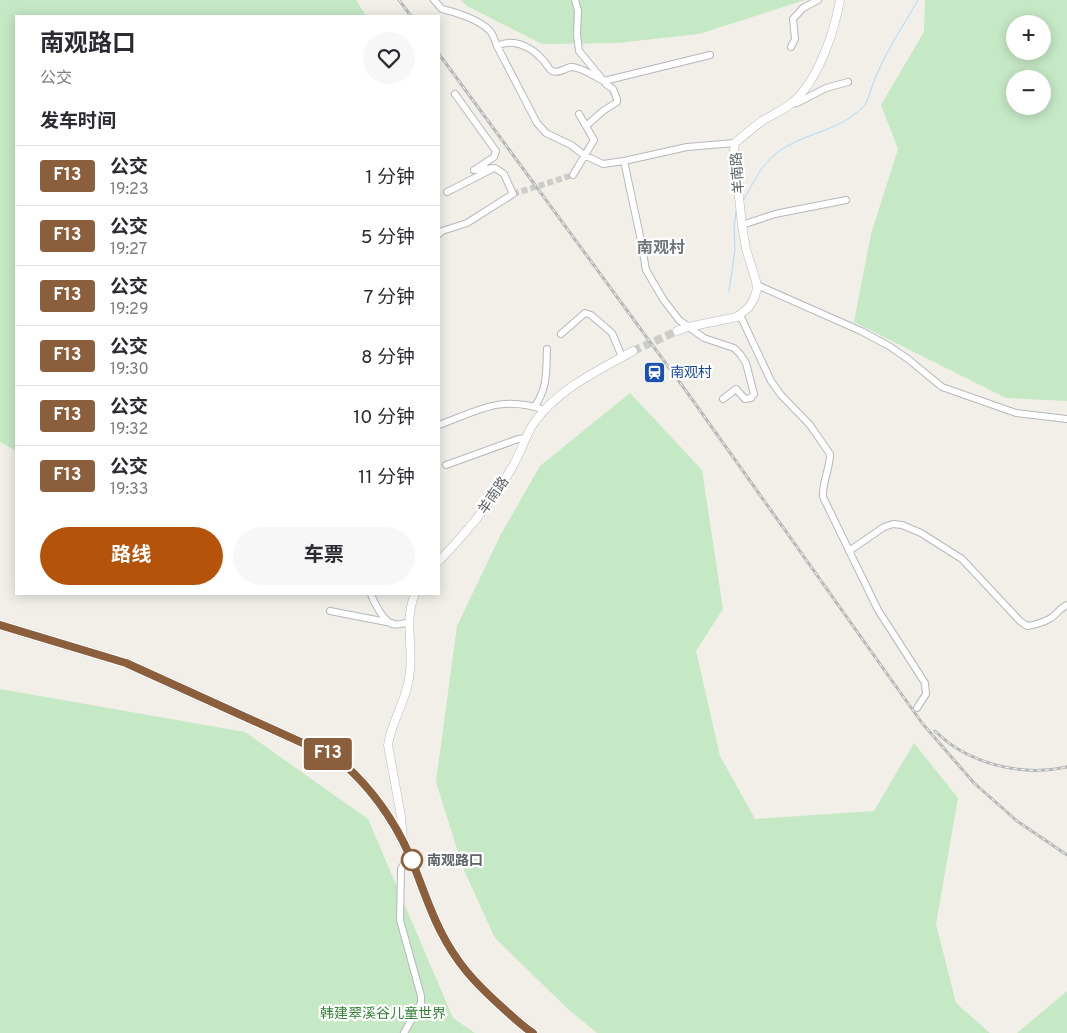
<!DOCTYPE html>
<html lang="zh">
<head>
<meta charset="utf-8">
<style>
  body { margin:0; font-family:Overpass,"Noto Sans SC",sans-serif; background:#f7f7f7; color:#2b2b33; height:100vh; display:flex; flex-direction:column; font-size:19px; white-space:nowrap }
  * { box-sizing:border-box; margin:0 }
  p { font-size:16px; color:#7c7c81 }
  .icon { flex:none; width:28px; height:28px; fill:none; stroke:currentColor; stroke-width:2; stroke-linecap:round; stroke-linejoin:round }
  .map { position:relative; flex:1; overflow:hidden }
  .details { position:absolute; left:15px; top:15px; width:425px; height:580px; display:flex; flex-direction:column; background:#fff; border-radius:0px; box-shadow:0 2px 12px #0003 }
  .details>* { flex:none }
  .badge { padding:0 10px; border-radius:4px; font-size:18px; line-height:32px }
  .tools { position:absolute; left:1006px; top:15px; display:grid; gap:10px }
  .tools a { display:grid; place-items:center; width:45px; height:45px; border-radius:50%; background:#fff; box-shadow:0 2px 12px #0003; font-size:25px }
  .map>.badge { position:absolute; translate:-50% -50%; box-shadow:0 0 0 2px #fff }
  h2 { padding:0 25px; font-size:19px; line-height:45px }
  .round { display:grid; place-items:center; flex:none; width:52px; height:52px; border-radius:26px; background:#f7f7f7 }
  .overview { display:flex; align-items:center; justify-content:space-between; height:85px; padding:0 25px }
  h1 { font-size:24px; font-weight:700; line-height:38px }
  .action { display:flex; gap:10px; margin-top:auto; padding:10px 25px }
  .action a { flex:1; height:58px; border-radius:30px; background:#b45309; color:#fff; font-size:20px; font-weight:700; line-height:58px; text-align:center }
  .action a+a { background:#f7f7f7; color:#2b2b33 }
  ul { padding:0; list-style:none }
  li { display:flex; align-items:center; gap:15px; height:60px; padding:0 25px; border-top:1px solid #e1e1e2 }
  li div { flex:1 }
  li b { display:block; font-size:19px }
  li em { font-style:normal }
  li .badge { min-width:55px; font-weight:700; text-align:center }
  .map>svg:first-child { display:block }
  .green { fill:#c5e8c5; fill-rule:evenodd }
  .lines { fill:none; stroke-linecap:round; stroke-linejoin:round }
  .stream { stroke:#aadaff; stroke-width:1 }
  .minor-tunnel { stroke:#ccccc8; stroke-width:6; stroke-dasharray:6 3; stroke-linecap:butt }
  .tertiary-tunnel { stroke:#ccccc8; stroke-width:8; stroke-dasharray:8 4; stroke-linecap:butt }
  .minor-casing { stroke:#b5b8bc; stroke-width:8 }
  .tertiary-casing { stroke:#b5b8bc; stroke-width:9 }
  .secondary-casing { stroke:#b6babf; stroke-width:11 }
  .minor { stroke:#fff; stroke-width:6 }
  .tertiary { stroke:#fff; stroke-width:8 }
  .secondary { stroke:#fff; stroke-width:9 }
  .rail-casing { stroke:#b6b7b8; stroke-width:3 }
  .rail { stroke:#fff; stroke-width:1; stroke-dasharray:4; stroke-linecap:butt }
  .line-casing { stroke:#fff; stroke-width:11 }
  .line { stroke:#8b5e3c; stroke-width:8 }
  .stop-dot { fill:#fff; stroke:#8b5e3c; stroke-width:2.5 }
  .labels { text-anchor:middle; stroke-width:4.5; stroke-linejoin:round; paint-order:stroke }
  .street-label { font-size:14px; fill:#5f6368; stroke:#fff }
  .transit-label { font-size:14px; fill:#164399; stroke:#fff; text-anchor:start }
  .stop-label { font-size:14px; font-weight:bold; fill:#5f6368; stroke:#fff; text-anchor:start }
  .park-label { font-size:14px; fill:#348238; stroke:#fff }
  .quarter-label { font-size:16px; font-weight:bold; fill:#70757a; stroke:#fff }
</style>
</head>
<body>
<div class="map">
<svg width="1067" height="1033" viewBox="0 0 1067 1033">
  <rect width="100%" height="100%" fill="#f1efe8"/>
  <path class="green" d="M0,0H356L366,16H16V451L0,442Z
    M461,0H805L699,34L617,43L542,44L467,6Z
    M925,0H1067V401L1006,398L854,322L871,234L898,149L881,105L924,32ZM1015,24H1042V51H1015ZM1015,79H1042V106H1015Z
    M630,393L702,470L723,609L696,651L720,756L755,819L874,811L914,743L958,798L936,924L956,1003L990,1033H597L569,1010L495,938L463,868L436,782L457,626L500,536L540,466Z
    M0,689L245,732L368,819L453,1018L475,1033H0Z
    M1067,991V1033H1017Z"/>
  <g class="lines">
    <path class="stream" d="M743,201C753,184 761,164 778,152C804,133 839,131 862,108C868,103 870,91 873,84C884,54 902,28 918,0
      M729,292L735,249L734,228L736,211"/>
    <path class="minor-tunnel" d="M513,194L573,175"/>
    <path class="tertiary-tunnel" d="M633,351L677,331"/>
    <defs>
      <path id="minor" d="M434,0L442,9C456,12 480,20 490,31C493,34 495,41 497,46C513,38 530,46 542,59C546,62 548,69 552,71C559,74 565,68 571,67C582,67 595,77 604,81L710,55
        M575,0L578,11L577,35L579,51L607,85L613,89L617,99V102L603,111L586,126
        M497,46L537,123L546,133L571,145L584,155L603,164L624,161L640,236L646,270L663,299L679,320L704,338L734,348L740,354L746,363L754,394L751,398L745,399L736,389L723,399
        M791,47L795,39L793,19L803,8L818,0
        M791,104L797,103L826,88L848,82
        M624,161L687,147L735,143
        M573,175L594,140L579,114
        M447,192L492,169
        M742,225L775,214L846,200
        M439,234L442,231L467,223L513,194L504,174L495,168L474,170L494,157L496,151L455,94
        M757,285L861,331L889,346L908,359L942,387L1016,413L1067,419
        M740,315L771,381L781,395L810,425L830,454C830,469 822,482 823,497L878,610L925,683L926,694L917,708
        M561,334L585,313L591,315L612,333L622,357
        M535,406C548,387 546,371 547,349
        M439,425C480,410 500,395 545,410
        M446,465L518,439L526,438
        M849,551L884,527L893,524L902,525L921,533L962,559L1020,621L1027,626C1035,625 1044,622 1051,618C1057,614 1060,608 1067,605
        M371,594C374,603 383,620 392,624C398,626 404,623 409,622
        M330,611L392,623
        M404,1033L421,1003V996L400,920L401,869L409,855"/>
      <path id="tertiary" d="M677,331L688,327L737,317L749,307L754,299L757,289L756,281L746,249L742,225L734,150L735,143C744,135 753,128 762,121C772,115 783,110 792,103C818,81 834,33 840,0
        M439,561C467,532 494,500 514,464C522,450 526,433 536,420C560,388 599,370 633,351
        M403,841L401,816L388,745C392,719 408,698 410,671C413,645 404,619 415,594"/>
      <path id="secondary" d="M0,625L126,663L338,759C369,785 393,818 410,856C420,880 428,906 440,930C457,964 475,983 504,1009C513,1017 523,1026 533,1033"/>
    </defs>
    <use href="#minor" class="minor-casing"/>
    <use href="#tertiary" class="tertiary-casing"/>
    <use href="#secondary" class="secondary-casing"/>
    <use href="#minor" class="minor"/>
    <use href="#tertiary" class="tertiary"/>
    <use href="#secondary" class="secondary"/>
    <defs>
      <path id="rail" d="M399,0L411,16
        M439,54L689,395L922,723L974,783L1017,821L1067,855
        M935,731C968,764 1022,777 1067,767"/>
    </defs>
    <use href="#rail" class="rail-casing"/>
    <use href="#rail" class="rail"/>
  </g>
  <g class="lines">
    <defs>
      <path id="line" d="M0,625L126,663L338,759C369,785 393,818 410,856C420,880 428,906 440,930C457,964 475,983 504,1009C513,1017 522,1026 533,1033"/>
    </defs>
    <use href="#line" class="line-casing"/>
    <use href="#line" class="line"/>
  </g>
  <defs>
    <symbol id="station-square" viewBox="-11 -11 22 22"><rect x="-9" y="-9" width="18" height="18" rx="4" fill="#1a4fb4" stroke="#fff"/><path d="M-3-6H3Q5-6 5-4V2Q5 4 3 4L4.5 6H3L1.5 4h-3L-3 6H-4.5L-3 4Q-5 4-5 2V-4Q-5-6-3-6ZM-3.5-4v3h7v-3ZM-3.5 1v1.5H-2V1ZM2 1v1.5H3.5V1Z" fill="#fff"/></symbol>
  </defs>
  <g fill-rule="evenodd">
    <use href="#station-square" x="642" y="360" width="25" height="25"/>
  </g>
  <circle class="stop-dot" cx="412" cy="860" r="10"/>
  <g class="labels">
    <g class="street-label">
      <text transform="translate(737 173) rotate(-94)" y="5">羊南路</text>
      <text transform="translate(493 495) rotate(-55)" y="5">羊南路</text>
    </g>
    <g class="transit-label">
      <text x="670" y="377">南观村</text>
    </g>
    <g class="stop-label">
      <text x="427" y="865">南观路口</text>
    </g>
    <g class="park-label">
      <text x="383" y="1018">韩建翠溪谷儿童世界</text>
    </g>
    <g class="quarter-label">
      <text x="661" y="253">南观村</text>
    </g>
  </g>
</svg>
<div class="tools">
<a>+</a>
<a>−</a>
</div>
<b class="badge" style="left:328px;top:754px;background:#8b5e3c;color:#fff">F13</b>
<section class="details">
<div class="overview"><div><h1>南观路口</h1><p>公交</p></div><a class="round"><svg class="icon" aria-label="heart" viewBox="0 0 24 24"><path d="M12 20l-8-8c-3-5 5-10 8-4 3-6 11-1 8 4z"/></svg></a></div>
<h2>发车时间</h2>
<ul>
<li><span class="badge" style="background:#8b5e3c;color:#fff">F13</span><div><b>公交</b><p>19:23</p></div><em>1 分钟</em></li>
<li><span class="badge" style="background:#8b5e3c;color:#fff">F13</span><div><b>公交</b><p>19:27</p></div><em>5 分钟</em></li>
<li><span class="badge" style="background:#8b5e3c;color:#fff">F13</span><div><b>公交</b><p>19:29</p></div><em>7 分钟</em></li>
<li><span class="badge" style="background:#8b5e3c;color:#fff">F13</span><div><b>公交</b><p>19:30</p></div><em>8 分钟</em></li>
<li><span class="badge" style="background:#8b5e3c;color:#fff">F13</span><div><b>公交</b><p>19:32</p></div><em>10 分钟</em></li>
<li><span class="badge" style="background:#8b5e3c;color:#fff">F13</span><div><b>公交</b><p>19:33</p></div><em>11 分钟</em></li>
</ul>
<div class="action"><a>路线</a><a>车票</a></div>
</section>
</div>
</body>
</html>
